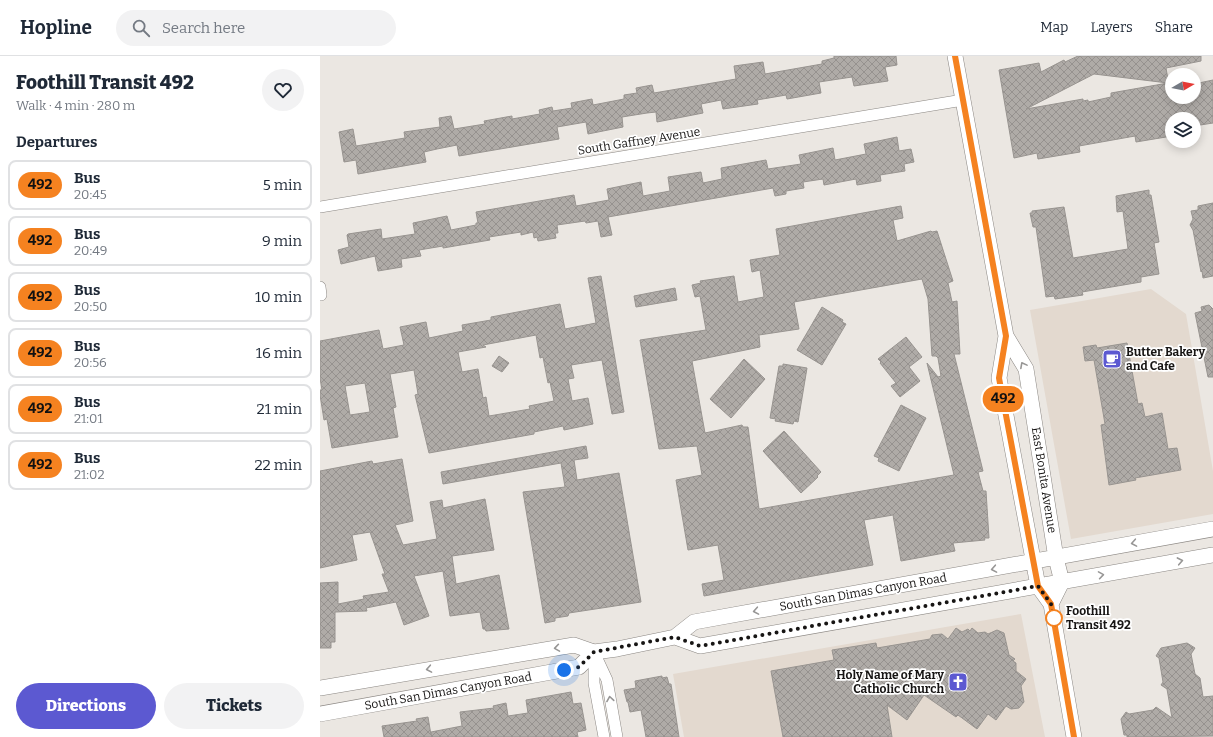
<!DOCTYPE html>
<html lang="en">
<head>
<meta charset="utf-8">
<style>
  body { margin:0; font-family:Bitter,serif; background:#f2f2f3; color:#1f2937; height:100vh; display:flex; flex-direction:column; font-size:15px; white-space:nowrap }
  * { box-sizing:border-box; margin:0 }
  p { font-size:13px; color:#747a83 }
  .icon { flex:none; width:22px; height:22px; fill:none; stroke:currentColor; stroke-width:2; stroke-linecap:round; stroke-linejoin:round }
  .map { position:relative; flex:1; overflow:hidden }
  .panel { display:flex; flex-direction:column; background:#fff; width:320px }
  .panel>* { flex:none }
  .badge { padding:0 8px; border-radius:13px; font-size:14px; line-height:26px }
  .needle { width:26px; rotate:80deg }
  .fabs { position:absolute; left:845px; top:12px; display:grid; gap:8px }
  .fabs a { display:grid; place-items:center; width:36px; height:36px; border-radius:50%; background:#fff; box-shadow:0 2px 10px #0003; font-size:20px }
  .you { position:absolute; width:20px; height:20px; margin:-10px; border:3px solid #fff; border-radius:50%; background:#1a73e8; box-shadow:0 0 0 6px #1a73e833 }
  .map>.badge { position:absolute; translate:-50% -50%; box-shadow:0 0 0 2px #fff }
  h2 { padding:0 16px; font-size:15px; line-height:36px }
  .round { display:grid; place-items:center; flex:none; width:42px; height:42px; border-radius:21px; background:#f2f2f3 }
  .headline { display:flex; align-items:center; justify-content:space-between; height:68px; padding:0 16px }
  h1 { font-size:19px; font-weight:800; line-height:30px }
  .primary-button { display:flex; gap:8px; margin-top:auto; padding:8px 16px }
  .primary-button a { flex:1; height:46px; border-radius:24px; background:#5c59d1; color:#fff; font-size:16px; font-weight:800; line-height:46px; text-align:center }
  .primary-button a+a { background:#f2f2f3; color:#1f2937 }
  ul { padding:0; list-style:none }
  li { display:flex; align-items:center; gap:12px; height:50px; margin:0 8px 6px; padding:0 8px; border:2px solid #e0e1e3; border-radius:8px }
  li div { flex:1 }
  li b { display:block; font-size:15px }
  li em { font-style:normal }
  li .badge { min-width:44px; font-weight:700; text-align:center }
  header { display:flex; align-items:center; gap:24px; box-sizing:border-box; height:56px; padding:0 20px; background:#fff; border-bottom:1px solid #e0e1e3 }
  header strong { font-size:19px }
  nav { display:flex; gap:22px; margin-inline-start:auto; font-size:14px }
  .search { width:280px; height:36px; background:#f2f2f3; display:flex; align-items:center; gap:10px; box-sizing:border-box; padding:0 14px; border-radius:22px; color:#747a83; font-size:15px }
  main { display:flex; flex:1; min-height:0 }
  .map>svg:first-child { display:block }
  .built { fill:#e3d9cf }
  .building { fill:url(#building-cross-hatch); stroke:#989490; fill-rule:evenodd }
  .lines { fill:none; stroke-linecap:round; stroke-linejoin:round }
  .street-casing { stroke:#8b8783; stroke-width:12 }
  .secondary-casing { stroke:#8b8783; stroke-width:16 }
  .street { stroke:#fff; stroke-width:11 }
  .secondary { stroke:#fff; stroke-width:15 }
  .oneway { stroke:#979695 }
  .line-casing { stroke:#fff; stroke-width:9 }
  .line { stroke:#f58220; stroke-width:6 }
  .walk { stroke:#171514; stroke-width:4; stroke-dasharray:0 7.2 }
  .stop-dot { fill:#fff; stroke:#f58220; stroke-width:2 }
  .labels { text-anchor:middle; stroke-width:3.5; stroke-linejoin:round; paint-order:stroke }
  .street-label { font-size:12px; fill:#171514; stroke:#fff }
  .poi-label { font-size:12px; font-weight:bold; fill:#171514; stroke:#fff; text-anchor:start }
  .stop-label { font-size:12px; font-weight:bold; fill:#171514; stroke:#fff; text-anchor:start }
</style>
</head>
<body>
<header>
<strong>Hopline</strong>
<div class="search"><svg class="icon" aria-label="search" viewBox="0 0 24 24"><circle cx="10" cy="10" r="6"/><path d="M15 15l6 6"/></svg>Search here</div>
<nav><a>Map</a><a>Layers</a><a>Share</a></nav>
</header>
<main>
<section class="panel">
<div class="headline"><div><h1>Foothill Transit 492</h1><p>Walk · 4 min · 280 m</p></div><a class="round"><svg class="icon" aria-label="heart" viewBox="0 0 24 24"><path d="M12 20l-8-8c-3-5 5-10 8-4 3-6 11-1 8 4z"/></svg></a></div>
<h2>Departures</h2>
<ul>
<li><span class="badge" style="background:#f58220;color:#111">492</span><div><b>Bus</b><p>20:45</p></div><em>5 min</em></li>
<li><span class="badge" style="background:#f58220;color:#111">492</span><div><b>Bus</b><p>20:49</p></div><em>9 min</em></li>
<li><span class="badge" style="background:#f58220;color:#111">492</span><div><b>Bus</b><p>20:50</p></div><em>10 min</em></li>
<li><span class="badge" style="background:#f58220;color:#111">492</span><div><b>Bus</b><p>20:56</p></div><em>16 min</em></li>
<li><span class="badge" style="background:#f58220;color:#111">492</span><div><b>Bus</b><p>21:01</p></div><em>21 min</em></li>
<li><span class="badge" style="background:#f58220;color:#111">492</span><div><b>Bus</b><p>21:02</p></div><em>22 min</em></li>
</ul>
<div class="primary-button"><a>Directions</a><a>Tickets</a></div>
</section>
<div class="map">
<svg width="893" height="681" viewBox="0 0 893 681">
  <defs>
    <pattern id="building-cross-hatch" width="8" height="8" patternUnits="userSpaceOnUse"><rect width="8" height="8" fill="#afaba7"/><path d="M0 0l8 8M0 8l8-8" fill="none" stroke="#96928f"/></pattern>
  </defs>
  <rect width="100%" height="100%" fill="#ebe7e2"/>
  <path class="built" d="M831,233L866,258L893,415V458L751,483L710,254Z
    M701,558L725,681H364L353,618Z"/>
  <path class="building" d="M514,0H576L577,9L565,11L568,25L534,30L532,21L499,26L501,37L467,43L466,39L437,44L438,48L403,53L401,44L381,48L383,57L337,66L336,56L327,57L302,61L303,71L268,78L266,66L237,71L239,83L139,100L137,89L117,93L104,96L106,106L38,118L36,104L24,106L19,76L33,73L36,90L85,82L84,76L120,71L119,62L131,60L134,73L165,68L164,65L192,60V63L220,58L219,54L232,51L233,55L252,52L251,47L272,43L273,49L304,43V39L317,37L316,32L332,29L334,37L416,23L414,10L443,6L445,18L502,8V5L514,2Z
    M758,0H881V5L846,12L851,41H874V28L893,24V67L874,70V63H852V80L816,86L815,80L759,90L760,96L718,103L717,97L694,102L679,14L719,7L721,16L744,4L745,6ZM774,18L848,27L791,37V41L768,46V44L763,45V43L706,53Z
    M577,81L579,95L591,93L594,106L584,108L585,115L560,119L561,125L537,129L536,123L504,129L503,123L483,126L484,132L466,135V138L455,140L453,132L288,161L292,179L281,181L278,165L266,167L265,165L237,169L238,177H235L236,182L218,185L217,181L214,182L213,176L201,179V176L169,181L170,184L123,192V190L99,194L101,200L81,203L82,211L58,215L55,200L21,208L18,194L29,191L27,179L28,178L61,173L62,183L95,178L93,167L127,160L131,174L156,169V167H158L156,156L254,139L256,150L289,144L287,133L321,126L323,140L350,135L348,121L381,116L383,127L402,123L401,112L446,104L448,113L481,108L479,99L513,92L515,104L546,98L544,88Z
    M829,134V139H831L839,186L834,187L839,218L821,221V226L762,236L763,239L735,243L734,240L726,241L716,171H713L710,157H712V155L744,151L753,202L808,193L803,155L797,156L796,140Z
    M893,147V220L883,222L882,215L881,216L873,174L870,169L873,163L871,155L878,154V150Z
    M581,150L583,162L573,164L577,185L611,175L612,176L617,175L633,225L628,227L632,246L637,245L640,298H634L663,415L658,416L663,435H666L669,482H664L665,484L633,487L635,495L581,505L573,459L544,464L553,509L384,540L382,528L404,524L398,489L368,494L356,424L382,419L377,390L339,393L320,284L386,274L380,240L375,241L372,229L381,227L380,225L414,220L418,246L444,241L440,214L432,216L430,204L460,199L456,173ZM602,223L608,243L612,300H616L618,302L621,320L618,321L607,307L634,419L439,453L428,371H423L422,369L385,377L372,305L440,291L439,279L479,273L474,246Z
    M281,220L304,356L292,358L282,304L251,309L254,322L248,323L252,345L268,342L273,368L244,374L243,370L214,376V378L109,397L95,339L98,338L94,314L70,318L76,351L73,352L78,381L12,392L7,363L4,364L0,339V334H2L0,322V285L59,274L63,293L84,289L80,271L106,266L109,282L143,275L142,269L171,264V261L240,248L245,273L276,267L268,222ZM216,279L220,302L223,301L228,327L230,326L234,345L209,350L210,353L169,360L166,341L163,342L158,313L142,316L138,296L166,291L163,289ZM45,327L50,356L30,359L25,330Z
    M355,232L357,244L316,251L314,240Z
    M889,249L893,253V321H888L875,257L882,255L881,251Z
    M502,251L523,264L522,266L526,268L502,309L477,294Z
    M586,281L602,301L589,311L600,325L580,341L571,330L576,327L560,307L561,306L558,303Z
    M807,287L818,348L822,347L825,361L842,357L848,393L857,392L861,414L815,422L816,424L789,429L781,369L785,368L774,304L765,305L763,291L776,289L777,292Z
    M179,300L189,307L182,316L172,310Z
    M424,303L445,323L411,362L390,343Z
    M463,308L487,312L478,366L474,365L473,368L455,365L456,363L450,362L459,310H463Z
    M581,349L606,362L579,415L558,405L559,402L554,400Z
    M464,375L501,416L497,420L498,421L481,437L443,395Z
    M266,390L268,402L254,404L257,424L299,417L321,546L249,557L248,560L235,562V565L225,567L203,436L245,431L241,407L123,428L121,416Z
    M82,403L93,465L75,469L83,489L117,483L110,446L122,444L123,452L165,443L174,494L132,500L136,528L179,519L189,573L166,575L165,573H163L160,556L130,560L123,515L94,520L109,560L84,569L76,546L46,552L47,555L15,556V586H11V592H0V527L18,526V548L44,543L43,540L69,536L62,518H65L50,476L32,479L37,504L0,512V415L52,405L53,408Z
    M636,572L642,576L648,573L650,575L652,572L658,577L665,576L668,578L677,574L684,577L689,599L695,603L693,605L696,607V615L706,623L701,630L704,646L699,652L691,653L686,650L676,664L668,658L657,673L638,659L636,661L604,639L587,664L567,649L572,681H463L451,615L514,604L512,594L556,587L557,592L610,583L612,579L622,578L628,583Z
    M867,587L875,592L871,598L875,618L880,622L883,641L893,640V680L807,681V679H804L801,663L806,656L809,658L833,654L836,651L852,662L847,633L841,629L843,626L839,602L836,600L841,592Z
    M342,620V622L347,621L349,628H351L359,681H326L321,654L310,656L308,646H307L304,634L316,632L315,625Z
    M251,636L253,648L261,647L266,674L257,676L258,681H64L62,670L97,665L96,663L108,661L111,679V676L142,670L140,656L174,652L173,650L186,647L188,660L208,657L206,644Z"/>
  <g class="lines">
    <defs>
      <path id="street" d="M0,151L643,44
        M0,231L1,239
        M274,596L287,624L297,681
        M274,601V627L284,681"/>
      <path id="secondary" d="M635,0L686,280L706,313L736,502L742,526L731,548
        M686,280L679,322L718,530L731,548L754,681
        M355,581L380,590L893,499
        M0,632L254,589L274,596L297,593L355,581L374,566L893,473
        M0,658L259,611L274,596"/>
    </defs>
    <use href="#street" class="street-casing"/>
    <use href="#secondary" class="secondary-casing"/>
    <use href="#street" class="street"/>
    <use href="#secondary" class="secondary"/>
  </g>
  <defs><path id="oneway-chevron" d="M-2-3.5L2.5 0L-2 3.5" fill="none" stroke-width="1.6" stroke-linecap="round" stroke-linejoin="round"/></defs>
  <g class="oneway">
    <use href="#oneway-chevron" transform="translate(703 309) rotate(-118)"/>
    <use href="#oneway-chevron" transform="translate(814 487) rotate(170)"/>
    <use href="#oneway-chevron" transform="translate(860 505) rotate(-11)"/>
    <use href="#oneway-chevron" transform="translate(674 513) rotate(170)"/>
    <use href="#oneway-chevron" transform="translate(781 519) rotate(-9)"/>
    <use href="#oneway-chevron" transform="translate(436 555) rotate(170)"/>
    <use href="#oneway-chevron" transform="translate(237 592) rotate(171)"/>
    <use href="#oneway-chevron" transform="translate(109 613) rotate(170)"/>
    <use href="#oneway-chevron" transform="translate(290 643) rotate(-99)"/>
  </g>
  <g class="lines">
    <defs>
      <path id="line" d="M635,0L686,280L679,322L718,530L731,548L754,681"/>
    </defs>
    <use href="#line" class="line-casing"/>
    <use href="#line" class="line"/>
    <path class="walk" d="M244,614L259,611L274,596L355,581L380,590L718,530L731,548L735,569L734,562"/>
  </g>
  <defs>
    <symbol id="cafe-square" viewBox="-11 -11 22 22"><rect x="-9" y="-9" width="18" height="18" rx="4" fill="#5c59d1" stroke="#fff"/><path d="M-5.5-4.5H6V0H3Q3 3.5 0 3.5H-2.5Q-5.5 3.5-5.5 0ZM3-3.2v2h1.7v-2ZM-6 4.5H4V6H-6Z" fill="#fff"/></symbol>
    <symbol id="church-square" viewBox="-11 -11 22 22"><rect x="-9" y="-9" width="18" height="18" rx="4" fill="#5c59d1" stroke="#fff"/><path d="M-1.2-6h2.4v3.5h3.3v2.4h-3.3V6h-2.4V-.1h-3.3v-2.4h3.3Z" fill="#fff"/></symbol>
  </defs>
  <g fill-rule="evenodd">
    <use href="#cafe-square" x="781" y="292" width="22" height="22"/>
    <use href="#church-square" x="627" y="615" width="22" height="22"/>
  </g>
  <circle class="stop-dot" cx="734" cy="562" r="8"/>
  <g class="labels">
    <g class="street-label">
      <text transform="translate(319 85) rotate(-9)" y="4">South Gaffney Avenue</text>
      <text transform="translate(724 424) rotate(81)" y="4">East Bonita Avenue</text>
      <text transform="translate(543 536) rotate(-10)" y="4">South San Dimas Canyon Road</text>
      <text transform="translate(128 635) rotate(-10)" y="4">South San Dimas Canyon Road</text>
    </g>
    <g class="poi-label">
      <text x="806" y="300">Butter Bakery<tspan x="806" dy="14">and Cafe</tspan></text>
      <text x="624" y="623" text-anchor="end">Holy Name of Mary<tspan x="624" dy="14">Catholic Church</tspan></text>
    </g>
    <g class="stop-label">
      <text x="746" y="559">Foothill<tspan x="746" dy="14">Transit 492</tspan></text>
    </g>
  </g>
</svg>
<div class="fabs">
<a><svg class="needle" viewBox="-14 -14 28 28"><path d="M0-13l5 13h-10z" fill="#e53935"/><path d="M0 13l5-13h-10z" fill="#747a83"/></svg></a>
<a><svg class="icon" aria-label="layers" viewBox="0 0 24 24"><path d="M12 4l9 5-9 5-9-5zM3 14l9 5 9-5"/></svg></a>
</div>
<div class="you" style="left:244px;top:614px"></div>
<b class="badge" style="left:683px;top:343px;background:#f58220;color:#111">492</b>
</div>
</main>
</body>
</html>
